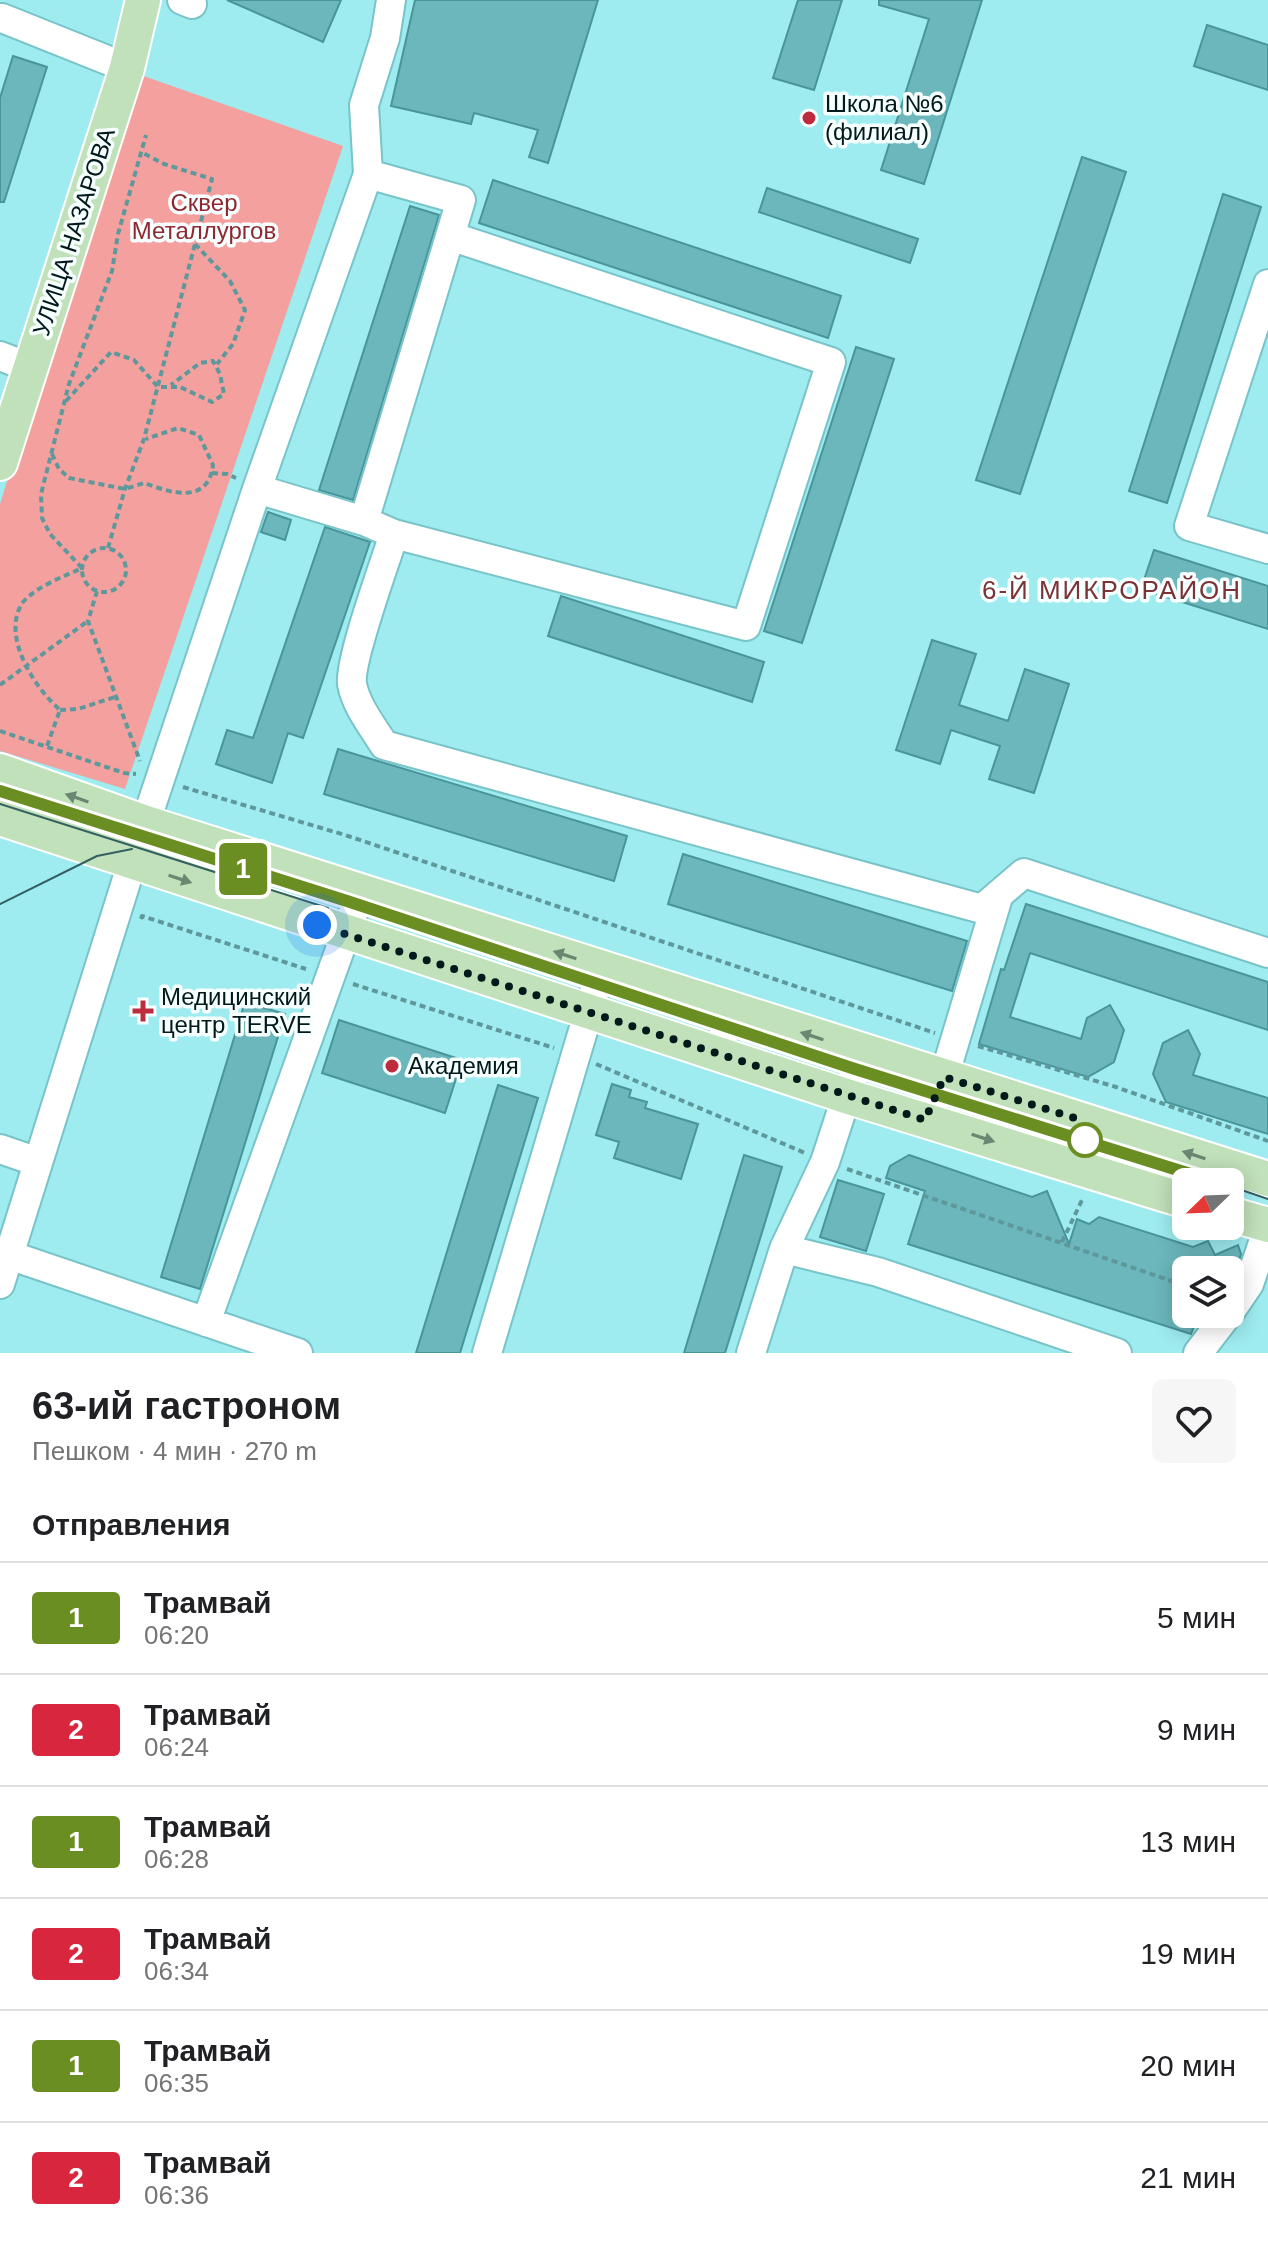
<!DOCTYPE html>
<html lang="ru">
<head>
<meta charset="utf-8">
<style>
  body { margin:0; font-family:Arial,sans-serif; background:#f6f6f6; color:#202124; height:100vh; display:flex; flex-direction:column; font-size:30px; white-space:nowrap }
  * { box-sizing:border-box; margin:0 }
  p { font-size:26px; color:#757577 }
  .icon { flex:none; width:44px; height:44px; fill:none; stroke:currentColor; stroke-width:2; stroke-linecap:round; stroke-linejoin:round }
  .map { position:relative; height:1353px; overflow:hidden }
  .details { display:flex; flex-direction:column; background:#fff; flex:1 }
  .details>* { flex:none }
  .badge { padding:0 16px; border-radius:6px; font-size:28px; line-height:52px }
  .needle { width:52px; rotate:247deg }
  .fabs { position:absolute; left:1172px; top:1168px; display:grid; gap:16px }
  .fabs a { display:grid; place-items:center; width:72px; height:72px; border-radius:12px; background:#fff; box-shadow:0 4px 20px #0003; font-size:40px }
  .you { position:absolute; width:40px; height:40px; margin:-20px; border:6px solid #fff; border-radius:50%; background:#1a73e8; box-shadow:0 0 0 12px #1a73e833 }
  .map>.badge { position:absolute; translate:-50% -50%; box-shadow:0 0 0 4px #fff }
  h2 { padding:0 32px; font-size:30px; line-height:72px }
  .round { display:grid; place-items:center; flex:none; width:84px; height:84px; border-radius:12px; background:#f6f6f6 }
  .summary { display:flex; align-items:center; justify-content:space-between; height:136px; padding:0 32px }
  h1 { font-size:38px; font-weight:800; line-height:60px }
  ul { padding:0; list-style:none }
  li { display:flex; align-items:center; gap:24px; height:112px; padding:0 32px; border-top:2px solid #e0e0e0 }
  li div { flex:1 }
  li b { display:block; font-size:30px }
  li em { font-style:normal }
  li .badge { min-width:88px; font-weight:700; text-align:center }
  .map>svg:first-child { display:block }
  .green { fill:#f3a09f }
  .building { fill:#6bb7bc; stroke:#48959a; stroke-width:2 }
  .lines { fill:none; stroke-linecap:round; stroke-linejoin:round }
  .minor-casing { stroke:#78c4c8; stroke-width:32 }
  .major-casing { stroke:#fff; stroke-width:38 }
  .path { stroke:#5f989b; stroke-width:4; stroke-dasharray:6 4; stroke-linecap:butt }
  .minor { stroke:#fff; stroke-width:28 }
  .major { stroke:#c0e1b9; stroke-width:34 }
  .tram { stroke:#346062; stroke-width:2 }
  .oneway { fill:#6a8772 }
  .line-casing { stroke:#fff; stroke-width:18 }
  .line { stroke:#6b8e23; stroke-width:12 }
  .walk { stroke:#001a1c; stroke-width:8; stroke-dasharray:0 14.4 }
  .poi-dot { fill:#bd2c3c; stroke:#f7ffff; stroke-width:3 }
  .stop-dot { fill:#fff; stroke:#6b8e23; stroke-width:4 }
  .labels { text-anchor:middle; stroke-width:7; stroke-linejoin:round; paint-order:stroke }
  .poi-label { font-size:24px; fill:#001a1c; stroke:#f7ffff; text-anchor:start }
  .park-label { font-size:24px; fill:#8f2831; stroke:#f7ffff }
  .street-label { font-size:24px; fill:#001a1c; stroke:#f7ffff }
  .neighbourhood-label { font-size:26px; letter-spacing:2px; fill:#7b3336; stroke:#f7ffff }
</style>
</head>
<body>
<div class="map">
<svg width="1268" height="1353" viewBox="0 0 1268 1353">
  <rect width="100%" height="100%" fill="#9eecf0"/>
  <path class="green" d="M135,73L343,146L125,789L0,751V504Z"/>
  <path class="building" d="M227,0H341L323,42Z
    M415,0H598L548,163L529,157L538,130L474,113L471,124L391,106Z
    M798,0H842L814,90L773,78Z
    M879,0H982L924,184L881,170L929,19L879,5Z
    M1207,25L1268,45V90L1194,66Z
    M13,56L47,67L4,202H0V98Z
    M1082,157L1126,172L1020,494L976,480Z
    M493,180L841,296L828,338L479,223Z
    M767,188L918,239L910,263L759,212Z
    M1223,194L1261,207L1167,503L1129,491Z
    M410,206L439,215L353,500L319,490Z
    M856,347L894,359L802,643L764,631Z
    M268,512L291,520L285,540L261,532Z
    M325,527L370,542L303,738L288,733L272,783L216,764L227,730L253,738Z
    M1154,550L1268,586V629L1141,589Z
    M561,596L764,662L752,702L548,636Z
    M932,640L976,654L959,705L1008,721L1025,669L1069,684L1034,793L989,779L1000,746L951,730L940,764L896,750Z
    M338,749L627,836L614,881L324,794Z
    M683,854L967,941L952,991L668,904Z
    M1026,904L1268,982V1030L1030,953L1010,1017L1081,1039L1087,1018L1110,1005L1124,1030L1114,1062L1088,1077L979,1044L1001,969L1004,970Z
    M245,1002L285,1014L200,1289L161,1277Z
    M339,1020L462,1060L445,1113L322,1073Z
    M1188,1030L1200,1054L1193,1075L1268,1098V1134L1166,1102L1153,1074L1163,1043Z
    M612,1084L631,1090L629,1097L647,1102L645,1108L698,1124L681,1179L614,1158L619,1142L596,1135Z
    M498,1085L538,1098L460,1353H416Z
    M744,1155L782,1167L725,1353H684Z
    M909,1155L1032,1197L1047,1191L1069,1244L1077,1219L1089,1224L1099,1217L1193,1247L1208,1241L1215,1255L1238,1245L1241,1254L1238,1264L1224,1270H1186V1314H1199L1191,1334L908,1244L925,1191L886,1178L890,1166Z
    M838,1180L884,1194L866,1251L820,1237Z"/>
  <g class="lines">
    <defs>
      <path id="minor" d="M182,0L192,4
        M2,18L127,68
        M1268,284L1189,526L1268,549
        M0,356L31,368
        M257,489L364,521L394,534C385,563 349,660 352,684C356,706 373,727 384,745L982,909L1024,873L1268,953
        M364,521L461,200L368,174
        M394,534L746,626L831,362L450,236
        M719,1054L730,1008
        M925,1120L944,1077L999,894
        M0,1149L38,1162
        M784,1249L878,1272L1117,1353
        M9,1255L298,1353
        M0,1284L132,863L257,489L368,174L364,105L385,38L391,0
        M1230,1312L1249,1284L1268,1228
        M206,1322L361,891
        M487,1353L602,967
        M751,1353L784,1249L825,1162L861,1052
        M1198,1353L1228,1314"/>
      <path id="major" d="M0,463L127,68L143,0
        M0,771L146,823L1268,1179
        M0,818L846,1096L1186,1201
        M1230,1214L1268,1225"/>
    </defs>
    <use href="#minor" class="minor-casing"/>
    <use href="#major" class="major-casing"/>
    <path class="path" d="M195,244L230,281L245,310L233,344L217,364
      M66,401L111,352L134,360L158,387H180L212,402L224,394L220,374L213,361L200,363L171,385
      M52,454L59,469L69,478L125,489L144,483C169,492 208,506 213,465L199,435L178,428L146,439
      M212,473L227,474L236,478
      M108,548L125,489L144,439L212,179L164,164L141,152
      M82 570a22 22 0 1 1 44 0a22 22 0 1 1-44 0Z
      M97,591L88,621L140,761
      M0,685L88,621
      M60,710L78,709L115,697
      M0,731L124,773L136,774
      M47,746L60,710C35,688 0,636 23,602C37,586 63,577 82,568L50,534L42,518L41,494L69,384L112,271L118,234L146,135
      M183,787L345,835L935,1033
      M141,919L142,916L306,969
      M353,984L554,1048
      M978,1046L1116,1087L1268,1141
      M596,1064L805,1153
      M847,1169L1186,1286
      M1062,1242L1083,1198"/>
    <use href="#minor" class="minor"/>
    <use href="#major" class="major"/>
    <path class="tram" d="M0,791L357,905L855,1069L1216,1182
      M0,804L328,908
      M0,904L97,856L132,849
      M1230,1186L1268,1199"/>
  </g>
  <defs><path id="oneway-solid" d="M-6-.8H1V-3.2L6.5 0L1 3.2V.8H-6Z" transform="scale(2)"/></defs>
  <g class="oneway">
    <use href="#oneway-solid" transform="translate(77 798) rotate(-161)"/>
    <use href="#oneway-solid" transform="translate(180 879) rotate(18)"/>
    <use href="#oneway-solid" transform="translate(565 955) rotate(-162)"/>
    <use href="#oneway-solid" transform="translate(812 1036) rotate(-162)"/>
    <use href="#oneway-solid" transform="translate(983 1138) rotate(18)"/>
    <use href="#oneway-solid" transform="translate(1194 1155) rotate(-162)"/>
  </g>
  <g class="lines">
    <defs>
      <path id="line" d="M0,791L347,901L855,1069L1216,1182"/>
    </defs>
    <use href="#line" class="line-casing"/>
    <use href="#line" class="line"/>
    <path class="walk" d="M317,925L925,1120L944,1077L1078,1119L1085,1140"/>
  </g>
  <g class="poi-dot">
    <circle cx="809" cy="118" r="8"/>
    <path d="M139 999h8v8h8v8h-8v8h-8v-8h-8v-8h8z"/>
    <circle cx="392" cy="1066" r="8"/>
  </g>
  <circle class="stop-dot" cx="1085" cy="1140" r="16"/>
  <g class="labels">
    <g class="poi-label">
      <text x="825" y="112">Школа №6<tspan x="825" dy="28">(филиал)</tspan></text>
      <text x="161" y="1005">Медицинский<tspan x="161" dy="28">центр TERVE</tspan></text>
      <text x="408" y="1074">Академия</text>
    </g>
    <g class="park-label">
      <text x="204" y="211">Сквер<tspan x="204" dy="28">Металлургов</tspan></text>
    </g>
    <g class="street-label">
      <text transform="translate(74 232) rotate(-72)" y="8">УЛИЦА НАЗАРОВА</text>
    </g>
    <g class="neighbourhood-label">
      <text x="1112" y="599">6-Й МИКРОРАЙОН</text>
    </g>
  </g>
</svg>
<div class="fabs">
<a><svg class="needle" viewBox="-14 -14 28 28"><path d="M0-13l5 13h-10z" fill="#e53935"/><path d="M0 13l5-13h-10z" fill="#757577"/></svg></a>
<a><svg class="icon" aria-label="layers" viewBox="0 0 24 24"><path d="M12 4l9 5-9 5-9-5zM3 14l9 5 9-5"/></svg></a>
</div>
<div class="you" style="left:317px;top:925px"></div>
<b class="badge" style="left:243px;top:869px;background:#6b8e23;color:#fff">1</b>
</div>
<section class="details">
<div class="summary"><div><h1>63-ий гастроном</h1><p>Пешком · 4 мин · 270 m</p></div><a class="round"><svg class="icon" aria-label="heart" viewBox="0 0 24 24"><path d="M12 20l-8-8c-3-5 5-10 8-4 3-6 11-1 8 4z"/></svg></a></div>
<h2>Отправления</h2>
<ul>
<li><span class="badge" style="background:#6b8e23;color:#fff">1</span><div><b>Трамвай</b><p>06:20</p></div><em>5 мин</em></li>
<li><span class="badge" style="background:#d7263d;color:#fff">2</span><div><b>Трамвай</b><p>06:24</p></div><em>9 мин</em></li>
<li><span class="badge" style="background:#6b8e23;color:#fff">1</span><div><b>Трамвай</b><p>06:28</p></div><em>13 мин</em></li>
<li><span class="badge" style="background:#d7263d;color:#fff">2</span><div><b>Трамвай</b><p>06:34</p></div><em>19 мин</em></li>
<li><span class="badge" style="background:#6b8e23;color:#fff">1</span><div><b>Трамвай</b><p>06:35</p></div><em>20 мин</em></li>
<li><span class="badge" style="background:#d7263d;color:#fff">2</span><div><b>Трамвай</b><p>06:36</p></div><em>21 мин</em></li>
</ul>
</section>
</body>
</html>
